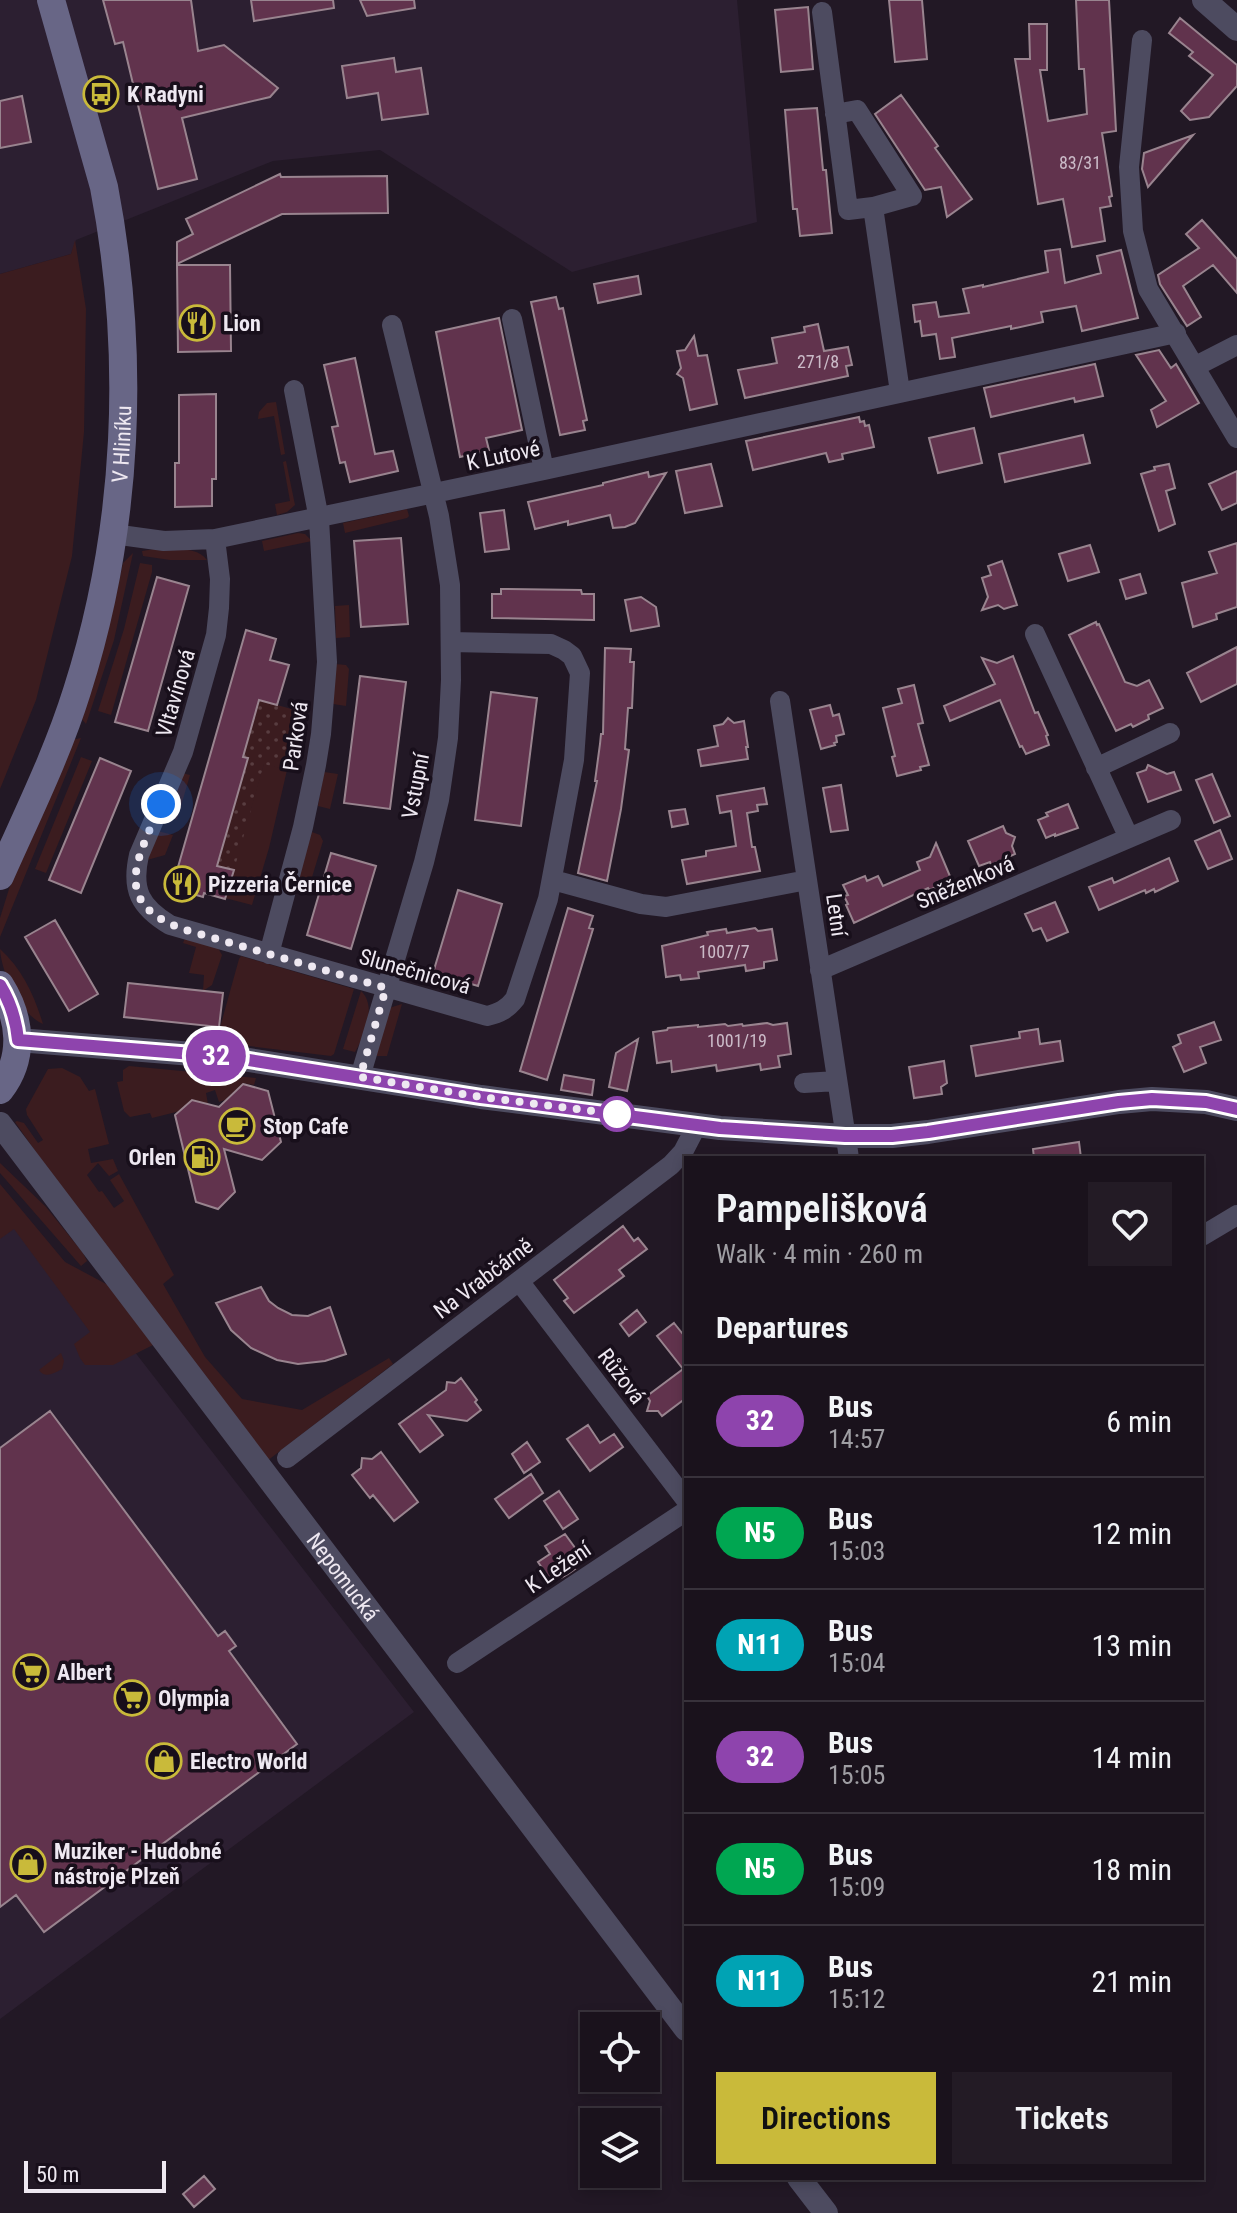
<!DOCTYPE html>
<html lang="en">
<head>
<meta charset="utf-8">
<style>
  body { margin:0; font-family:"Roboto Condensed",sans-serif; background:#231b25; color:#f1f3f6; height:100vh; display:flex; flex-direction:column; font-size:30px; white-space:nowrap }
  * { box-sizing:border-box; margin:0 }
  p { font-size:26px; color:#9f9ea3 }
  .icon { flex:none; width:44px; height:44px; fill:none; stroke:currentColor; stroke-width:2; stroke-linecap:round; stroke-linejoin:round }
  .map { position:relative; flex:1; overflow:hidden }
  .panel { position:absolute; left:684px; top:1156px; width:520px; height:1024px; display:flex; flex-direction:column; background:#1a121c; border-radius:0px; box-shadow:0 4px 12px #0003,0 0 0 2px #38323b }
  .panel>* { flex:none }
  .badge { padding:0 16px; border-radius:26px; font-size:28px; line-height:52px }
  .fabs { position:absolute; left:580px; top:2012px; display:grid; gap:16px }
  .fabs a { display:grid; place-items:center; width:80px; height:80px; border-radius:0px; background:#1a121c; box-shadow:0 4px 12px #0003,0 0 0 2px #38323b; font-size:40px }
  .scale { position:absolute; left:24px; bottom:20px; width:142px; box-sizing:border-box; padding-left:8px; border:4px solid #eee8f1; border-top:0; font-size:22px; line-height:28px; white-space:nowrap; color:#eee8f1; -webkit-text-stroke:6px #180f1b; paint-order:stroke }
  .you { position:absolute; width:40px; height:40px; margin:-20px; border:6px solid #fff; border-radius:50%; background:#1a73e8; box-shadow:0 0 0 12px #1a73e833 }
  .map>.badge { position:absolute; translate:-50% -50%; box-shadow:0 0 0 4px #fff }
  h2 { padding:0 32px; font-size:30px; line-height:72px }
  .round { display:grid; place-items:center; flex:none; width:84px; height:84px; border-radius:0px; background:#231b25 }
  .summary { display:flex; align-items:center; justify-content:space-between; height:136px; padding:0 32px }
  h1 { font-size:38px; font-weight:600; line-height:60px }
  .cta { display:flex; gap:16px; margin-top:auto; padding:16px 32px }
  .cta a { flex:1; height:92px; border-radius:0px; background:#c9ba3a; color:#111; font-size:32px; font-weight:600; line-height:92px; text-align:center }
  .cta a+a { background:#231b25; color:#f1f3f6 }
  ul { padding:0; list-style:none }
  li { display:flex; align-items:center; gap:24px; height:112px; padding:0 32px; border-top:2px solid #38323b }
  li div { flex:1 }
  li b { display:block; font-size:30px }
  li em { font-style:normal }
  li .badge { min-width:88px; font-weight:700; text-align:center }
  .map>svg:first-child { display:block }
  .built { fill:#2c1f31 }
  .grass { fill:#3b1c1f }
  .park { fill:url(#park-dots) }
  .building { fill:#61334d; stroke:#99848f; stroke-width:2 }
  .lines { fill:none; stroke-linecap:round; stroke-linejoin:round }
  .minor { stroke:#4d4b60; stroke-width:20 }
  .tertiary { stroke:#4d4b60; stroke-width:24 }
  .secondary { stroke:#686686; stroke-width:28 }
  .line-casing { stroke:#fff; stroke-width:18 }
  .line { stroke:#8e44ad; stroke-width:12 }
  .walk { stroke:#eee8f1; stroke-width:8; stroke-dasharray:0 14.4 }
  .stop-dot { fill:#fff; stroke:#8e44ad; stroke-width:4 }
  .labels { text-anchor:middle; stroke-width:7; stroke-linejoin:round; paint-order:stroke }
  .number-label { font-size:18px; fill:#cbbbc8 }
  .poi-label { font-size:22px; font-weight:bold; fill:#eee8f1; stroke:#180f1b; text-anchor:start }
  .street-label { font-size:22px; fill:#eee8f1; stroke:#180f1b }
</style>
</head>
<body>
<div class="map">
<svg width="1237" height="2213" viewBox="0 0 1237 2213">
  <defs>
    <pattern id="park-dots" width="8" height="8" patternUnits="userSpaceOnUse" patternTransform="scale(2)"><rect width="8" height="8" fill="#3b1c1f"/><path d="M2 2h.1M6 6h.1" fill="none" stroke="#583d40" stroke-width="1.8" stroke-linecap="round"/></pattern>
  </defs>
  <rect width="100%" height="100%" fill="#221825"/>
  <path class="built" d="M0,0H737L757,222L572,272L380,150L273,161L76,240L71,254L0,274Z
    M0,1208L65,1262L414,1712L0,2019Z"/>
  <path class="grass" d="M75,240L86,309L84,432L72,556L36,700L0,789V274L71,254Z
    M276,402L285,454L281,455L274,416L258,419L259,412L267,403Z
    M286,461L295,505L287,512L277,515L275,504L290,501L283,462Z
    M407,509L409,516L407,518L345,533L343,523Z
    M298,533L305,534L312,541L264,551L262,541Z
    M155,549C172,550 196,545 207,560H170L143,556L142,551Z
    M133,553L114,640L86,724L80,717L113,609L123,563Z
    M140,563L152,565V572L111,715L98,711L124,629Z
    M349,605L350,637L336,638L335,606Z
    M335,664L346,665L349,669L346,706L333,704Z
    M81,738L0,937V918L9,889L71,740Z
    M81,757L92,761L46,873L35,869Z
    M264,763L287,770L269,848L252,905L225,898Z
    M324,772L338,774L330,809L318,806Z
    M182,773L190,775L177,820L165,815Z
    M158,831L173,835L165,855L147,860Z
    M312,832L320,835L323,841L309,887L296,884Z
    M185,938L218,948L222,955L212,985L203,991L204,975L189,973L196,947L183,943Z
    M0,949C23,970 34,995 43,1024C21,1015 1,972 0,949Z
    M241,956L354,989L334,1054L331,1056L216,1042L239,959Z
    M361,991C377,1006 365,1035 355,1052L343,1049Z
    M402,1004L387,1056H377L376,1050L389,1008Z
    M129,1066L256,1078L254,1085L243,1083L225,1100L219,1102L215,1090L206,1093L208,1104L152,1118L150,1113L130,1117L124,1111L117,1082L123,1081V1070Z
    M62,1068L80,1077L89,1091L95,1089L109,1144L88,1149L91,1163L113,1159L118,1171L109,1176L98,1163L87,1175L99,1192L102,1191L114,1208L124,1201L110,1180L119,1174L174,1275L163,1284L205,1357L242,1399L302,1410L389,1358L393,1364L267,1461L56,1181L15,1122L17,1121L24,1123L38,1143L43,1140L27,1115L26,1109L48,1069Z
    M0,1163L46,1207L83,1253L87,1261L81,1266L0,1173Z
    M0,1184L65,1262L108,1285L153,1345L113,1365H85L80,1358L74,1344L90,1332L14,1229L0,1239Z
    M61,1353L64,1361L62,1369C54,1373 45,1379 39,1370Z"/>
  <path class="park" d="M259,700L295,710L287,770L264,764L234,870L217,866L248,759L243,757Z"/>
  <path class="building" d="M103,0H191L198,51L224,45L278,88L270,97L182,118L197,179L158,189L123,42L115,44Z
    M251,0H333L334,8L254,21Z
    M360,0H414L415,8L367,16Z
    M889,0H922L927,59L895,62Z
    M1076,0H1109L1116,131L1102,133L1112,196L1109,197L1111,206L1100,208L1105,241L1072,247L1063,199L1038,204L1015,59H1030L1029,24H1047V70H1040L1048,121L1087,114L1084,69H1079Z
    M808,7L813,69L781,72L775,10Z
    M1180,18L1237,65V86L1209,117L1190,120L1181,111L1213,75L1189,56L1193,52L1169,33Z
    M394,58L396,72L421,68L428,114L382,120L378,93L347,98L342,66Z
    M901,95L938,146L935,148L972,199L947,217L941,187L925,190L875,114Z
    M22,96L31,142L0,148V101Z
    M817,108L823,170H826L832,233L800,236L797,209H793L785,110Z
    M1193,135L1148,187L1142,169L1144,153Z
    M280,174L281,177L387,176L388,213L282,214L177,264V242L193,234L186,219Z
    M1202,220L1237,259V293L1213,265L1183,286L1201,317L1187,326L1160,284L1158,275L1199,248L1186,234Z
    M1060,249L1065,283L1101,273L1097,256L1121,250L1138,318L1082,331L1076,306L1041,312L1043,322L1011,329V326L952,338L955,357L940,359L936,334L922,336L920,321L915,322L913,305L936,302L939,317L969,313L963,289L983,285V287L1048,272L1045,251Z
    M177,265H230L231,351L178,352Z
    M638,276L641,294L598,303L594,284Z
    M556,297L559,309L563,308L587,420L583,421L585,430L560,435L531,302Z
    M499,318L522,430L486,438L489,450L460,457L436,332Z
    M818,324L824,351L848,347L852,365L846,366L848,376L745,398L738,370L777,363L772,338L805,332L804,327Z
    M694,336L698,356L707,355L717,404L690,410L683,378L677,374L681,368L677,351L685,350Z
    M1159,350L1171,368L1176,364L1199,403L1157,427L1151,410L1166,401L1136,355Z
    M355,358L375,454L393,451L398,471L350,482L345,462L340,463L332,427L338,426L324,365Z
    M1095,364L1103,396L1075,402L1074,398L991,417L984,388Z
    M216,394V479H212V506L175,507V463H179V395Z
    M859,417L860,422L864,421L865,426L869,425L874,447L842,454L843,459L829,462L826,453L753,470L746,441Z
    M974,428L982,463L938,473L929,438Z
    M1083,435L1090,463L1005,482L999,454Z
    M711,464L722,506L685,513L676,471Z
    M1169,464L1175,488L1166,491L1175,524L1159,531L1141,474L1155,470L1154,467Z
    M1237,471V503L1222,510L1209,484Z
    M648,472L649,477L666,473L635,523L625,527L613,528L610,515L568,525V521L535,529L528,502L603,485V483Z
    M504,510L509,549L485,552L480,513Z
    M401,538L408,624L361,627L354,541Z
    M1237,543V607L1216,614L1217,619L1193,627L1182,583L1217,573L1209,552Z
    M1090,545L1099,572L1068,581L1059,554Z
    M1002,561L1017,605L1004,609L998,605L982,610L988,597L982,578L991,575L988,566Z
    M1140,574L1146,593L1126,599L1120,580Z
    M157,577L189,586L148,731L115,722Z
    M501,589L581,590L582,594H594V620L492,618V594H501Z
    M641,597L656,607L659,626L631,631L625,600Z
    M1096,622L1097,625L1099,624L1125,682L1137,686L1149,680L1163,708L1148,715L1149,719L1133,727L1131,724L1116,731L1069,635Z
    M246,630L276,639L270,660L289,665L277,705L259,700L243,757L248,758L217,866L234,870L225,899L204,893L203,897L172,888Z
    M1237,647V684L1201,702L1187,673Z
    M605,648L631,649L630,662H634L632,708H628L625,749L629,750L621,809L607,881L578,873L597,781H595L600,744L601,734H603Z
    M1013,656L1035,713L1038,712L1048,735L1046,736L1049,745L1026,754L1022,746L1020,747L1000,700L950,721L944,706L995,684L982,658L997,663Z
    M360,676L406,682L390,809L344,803Z
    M914,685L923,723L918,724L929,765L920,767L921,770L897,776L892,757L895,756L883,708L902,703L898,689Z
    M491,692L537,698L521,826L475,820Z
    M830,705L833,716L839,714L844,734L836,736L837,742L834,743L835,745L821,749L810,710Z
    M728,718L734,723L744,721L748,747H746L748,759L701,766L698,750L718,746L714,726L723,724Z
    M100,758L131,771L81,893L49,880Z
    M1148,765L1167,774L1174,772L1181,790L1148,802L1137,773L1146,770Z
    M1212,774L1230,816L1214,823L1196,780Z
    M841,785L848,830L831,832L823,788Z
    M764,788L767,804L757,805L758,811L747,813L752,847H755L760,871L687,884L682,860L706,856V851L736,846L731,811L720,813L717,796Z
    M1068,804L1078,828L1055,836V834L1046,838L1038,820L1048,816L1046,813Z
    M685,809L688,824L672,827L669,811Z
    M1003,826L1006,833L1015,837L1012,846L1015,854L991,865L990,862L979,866L968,841Z
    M1220,830L1232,859L1208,869L1195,841Z
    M936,843L952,881L929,890L928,888L854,923L846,905L848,904L844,896L848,895L843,885L865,876L867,881L878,876L883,886L920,870L917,862L930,857Z
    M331,853L376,866L351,949L307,935Z
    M1169,858L1178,881L1155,892L1154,889L1146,893L1145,890L1099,910L1089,887L1112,878L1114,883Z
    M458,890L502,904L478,986L433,973Z
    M1055,902L1068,932L1047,941L1041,928L1033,931L1025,914Z
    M568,908L593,916L589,928L593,929L547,1080L520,1071Z
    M55,920L98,994L69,1011L25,937Z
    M755,928L758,931L772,929L777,960L764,962V968L746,971L745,965L698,972L699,978L681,980L680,975L666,977L662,946L708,935L707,932L726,929L727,933Z
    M128,983L223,993L219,1027L124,1017Z
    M1214,1022L1221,1040L1200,1047L1206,1063L1184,1072L1173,1047L1181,1043L1178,1035Z
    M767,1023L773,1025L787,1023L791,1054L778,1056L780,1067L761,1070L760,1064L717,1071L716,1065L672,1072L671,1061L657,1063L653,1032L667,1030L668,1028L698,1025V1027L725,1024L728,1026L742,1024L743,1026Z
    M1038,1029L1040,1044L1060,1041L1063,1061L976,1076L971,1046L1020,1038L1019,1032Z
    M638,1039L627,1091L609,1087L616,1053Z
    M944,1061L947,1083L941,1087L942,1094L914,1098L909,1067Z
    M564,1075L594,1080L592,1095L561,1090Z
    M243,1084L268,1091L281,1142L262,1160L224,1149L235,1192L218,1209L196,1202L175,1115L192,1100L219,1107Z
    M1079,1142L1081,1158H1034L1033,1149Z
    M623,1226L634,1241L638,1238L647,1249L619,1270L624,1276L574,1313L564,1301L568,1298L554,1280Z
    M261,1287L269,1301L278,1308L292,1315L308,1316L330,1307L346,1354L325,1361L298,1364L277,1360L251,1348L231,1330L216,1303Z
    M637,1310L646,1322L629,1336L620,1324Z
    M674,1323L686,1338V1398L662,1416L658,1411H647L650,1401L647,1396L683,1369L657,1336Z
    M461,1378L477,1400L475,1402L481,1410L467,1421L428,1415L443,1435L420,1452L399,1424L446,1390L447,1382L455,1383Z
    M50,1411L218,1636L225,1631L236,1646L229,1651L297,1744L44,1932L16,1895L0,1907V1448Z
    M588,1425L600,1443L614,1434L623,1447L590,1471L567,1439Z
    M527,1442L540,1462L524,1473L512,1454Z
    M381,1452L418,1502L394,1521L373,1495L370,1498L352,1475L361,1468L362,1458L372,1459Z
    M531,1474L543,1493L509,1518L495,1499Z
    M559,1491L578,1519L563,1529L544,1501Z
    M565,1534L581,1556L571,1563L575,1569L568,1574L561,1578L557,1573L549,1578L538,1562L550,1554L545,1546Z
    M204,2176L215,2189L194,2207L183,2194Z"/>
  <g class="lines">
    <path class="minor" d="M822,12L848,210L873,207L900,392
      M1142,40L1129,167L1133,231L1148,289L1237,438
      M835,114L857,110L912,196L873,207
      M512,319L544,470
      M1196,366L1237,345
      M113,534L164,541L215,539L544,470L1176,333
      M215,539L220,579L219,608L216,635L183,752L139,855C131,890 140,907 170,925L487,1016C500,1013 507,1009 515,999L548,899L574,760L580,673L572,656L564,650L551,644L451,642
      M1035,634L1129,838
      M780,701L849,1158
      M1096,768L1170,733
      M553,880L641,904L666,907L807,880
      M269,954L303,827L316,765L321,734L327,662L319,519L294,390
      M820,970L1171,820
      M360,1077L424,862L439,800L448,738L451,680L450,585L439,516L392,325
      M804,1083L837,1081
      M1202,1236L1237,1215
      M519,1281L686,1500
      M287,1458L671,1165L683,1152L697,1125
      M457,1663L686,1511"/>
    <g class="tertiary">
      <path d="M1204,0L1237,29"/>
      <path d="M18,1040L230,1057L481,1097L720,1128L845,1136H892L928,1132L1119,1102L1152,1099L1206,1102L1237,1109"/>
      <path id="s1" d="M0,1124L686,2029"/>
      <path d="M799,2178L826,2213"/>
    </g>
    <g class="secondary">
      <path id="s2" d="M0,876C27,815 57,755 77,691C129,528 136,354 104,187L51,0"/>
      <path d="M0,985C21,1018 25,1058 0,1090"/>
    </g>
  </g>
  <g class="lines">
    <defs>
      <path id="line" d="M0,985C11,1003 16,1019 18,1040L230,1057L481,1097L720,1128L845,1136H892L928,1132L1119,1102L1152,1099L1206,1102L1237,1109"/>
    </defs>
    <use href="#line" class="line-casing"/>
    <use href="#line" class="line"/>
    <path class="walk" d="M161,804C136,862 109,905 189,931L386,988L360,1077L481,1097L632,1116L617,1114"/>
  </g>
  <defs>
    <symbol id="bus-ring" viewBox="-11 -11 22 22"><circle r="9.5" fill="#180f1b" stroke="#c9ba3a" stroke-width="1.5"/><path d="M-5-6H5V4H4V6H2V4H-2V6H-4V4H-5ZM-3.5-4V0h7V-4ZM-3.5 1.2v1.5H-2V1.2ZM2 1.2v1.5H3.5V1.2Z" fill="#c9ba3a"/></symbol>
    <symbol id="restaurant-ring" viewBox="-11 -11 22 22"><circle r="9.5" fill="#180f1b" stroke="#c9ba3a" stroke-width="1.5"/><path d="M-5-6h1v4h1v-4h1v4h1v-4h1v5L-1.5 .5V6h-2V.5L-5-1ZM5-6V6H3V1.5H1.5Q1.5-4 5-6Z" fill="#c9ba3a"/></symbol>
    <symbol id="cafe-ring" viewBox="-11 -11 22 22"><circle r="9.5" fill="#180f1b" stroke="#c9ba3a" stroke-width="1.5"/><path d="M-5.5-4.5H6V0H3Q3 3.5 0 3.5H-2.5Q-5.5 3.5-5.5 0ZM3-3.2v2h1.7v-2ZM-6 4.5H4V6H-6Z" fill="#c9ba3a"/></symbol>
    <symbol id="fuel-ring" viewBox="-11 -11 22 22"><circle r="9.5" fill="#180f1b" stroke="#c9ba3a" stroke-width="1.5"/><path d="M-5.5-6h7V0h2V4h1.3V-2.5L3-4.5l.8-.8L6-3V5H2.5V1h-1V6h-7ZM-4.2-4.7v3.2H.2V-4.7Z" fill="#c9ba3a"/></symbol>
    <symbol id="supermarket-ring" viewBox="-11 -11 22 22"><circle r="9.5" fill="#180f1b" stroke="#c9ba3a" stroke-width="1.5"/><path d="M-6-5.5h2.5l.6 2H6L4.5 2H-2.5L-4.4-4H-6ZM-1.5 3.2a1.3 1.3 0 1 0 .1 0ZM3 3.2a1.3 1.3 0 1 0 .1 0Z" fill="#c9ba3a"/></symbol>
    <symbol id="shop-ring" viewBox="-11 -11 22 22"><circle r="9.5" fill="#180f1b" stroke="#c9ba3a" stroke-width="1.5"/><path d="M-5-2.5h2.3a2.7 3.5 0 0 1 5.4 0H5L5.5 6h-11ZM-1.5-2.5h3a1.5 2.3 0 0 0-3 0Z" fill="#c9ba3a"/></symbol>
  </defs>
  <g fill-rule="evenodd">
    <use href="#bus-ring" x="81" y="74" width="40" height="40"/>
    <use href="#restaurant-ring" x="177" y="303" width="40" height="40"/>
    <use href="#restaurant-ring" x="162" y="864" width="40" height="40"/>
    <use href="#cafe-ring" x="217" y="1106" width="40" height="40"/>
    <use href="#fuel-ring" x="182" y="1137" width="40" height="40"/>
    <use href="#supermarket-ring" x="11" y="1652" width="40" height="40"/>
    <use href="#supermarket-ring" x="112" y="1678" width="40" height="40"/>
    <use href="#shop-ring" x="144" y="1741" width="40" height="40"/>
    <use href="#shop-ring" x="8" y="1844" width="40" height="40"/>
  </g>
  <circle class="stop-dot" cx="617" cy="1114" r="16"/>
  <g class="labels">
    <g class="number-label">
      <text x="1080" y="169">83/31</text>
      <text x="818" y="368">271/8</text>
      <text x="724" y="958">1007/7</text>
      <text x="737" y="1047">1001/19</text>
    </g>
    <g class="poi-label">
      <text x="127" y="102">K Radyni</text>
      <text x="223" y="331">Lion</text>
      <text x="208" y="892">Pizzeria Černice</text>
      <text x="263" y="1134">Stop Cafe</text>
      <text x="176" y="1165" text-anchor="end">Orlen</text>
      <text x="57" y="1680">Albert</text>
      <text x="158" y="1706">Olympia</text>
      <text x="190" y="1769">Electro World</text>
      <text x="54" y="1859">Muziker - Hudobné<tspan x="54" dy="25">nástroje Plzeň</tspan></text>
    </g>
    <g class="street-label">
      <text dy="8" stroke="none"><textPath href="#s2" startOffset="452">V Hliníku</textPath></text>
      <text transform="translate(503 455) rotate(-12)" y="8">K Lutové</text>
      <text transform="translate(175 693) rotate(-74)" y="8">Vltavínová</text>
      <text transform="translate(295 736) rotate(-82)" y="8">Parková</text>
      <text transform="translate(415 786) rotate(-79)" y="8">Vstupní</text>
      <text transform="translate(965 882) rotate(-23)" y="8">Sněženková</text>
      <text transform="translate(837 915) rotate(82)" y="8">Letní</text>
      <text transform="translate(415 971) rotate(16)" y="8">Slunečnicová</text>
      <text transform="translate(483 1278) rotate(-37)" y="8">Na Vrabčárně</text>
      <text transform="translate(622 1376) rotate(53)" y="8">Růžová</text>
      <text transform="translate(558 1567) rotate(-34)" y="8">K Ležení</text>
      <text dy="8" stroke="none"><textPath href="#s1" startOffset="568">Nepomucká</textPath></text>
    </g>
  </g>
</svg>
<div class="fabs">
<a><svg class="icon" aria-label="locate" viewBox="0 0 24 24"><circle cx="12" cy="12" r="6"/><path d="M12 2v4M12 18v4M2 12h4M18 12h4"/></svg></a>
<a><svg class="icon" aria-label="layers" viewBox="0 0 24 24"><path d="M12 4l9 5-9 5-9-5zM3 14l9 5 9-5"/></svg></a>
</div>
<div class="scale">50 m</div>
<div class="you" style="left:161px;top:804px"></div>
<b class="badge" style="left:216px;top:1056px;background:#8e44ad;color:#fff">32</b>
<section class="panel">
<div class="summary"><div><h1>Pampelišková</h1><p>Walk · 4 min · 260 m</p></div><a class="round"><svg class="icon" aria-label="heart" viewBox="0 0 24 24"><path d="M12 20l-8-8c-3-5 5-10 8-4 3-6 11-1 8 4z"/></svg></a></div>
<h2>Departures</h2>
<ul>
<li><span class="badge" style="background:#8e44ad;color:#fff">32</span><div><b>Bus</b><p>14:57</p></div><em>6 min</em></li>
<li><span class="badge" style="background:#00a651;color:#fff">N5</span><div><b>Bus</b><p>15:03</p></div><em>12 min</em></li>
<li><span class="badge" style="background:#00a3b4;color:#fff">N11</span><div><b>Bus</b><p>15:04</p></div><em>13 min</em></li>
<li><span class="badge" style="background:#8e44ad;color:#fff">32</span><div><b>Bus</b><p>15:05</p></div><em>14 min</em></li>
<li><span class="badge" style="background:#00a651;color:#fff">N5</span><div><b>Bus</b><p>15:09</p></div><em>18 min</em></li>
<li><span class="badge" style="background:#00a3b4;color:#fff">N11</span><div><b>Bus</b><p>15:12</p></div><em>21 min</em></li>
</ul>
<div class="cta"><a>Directions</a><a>Tickets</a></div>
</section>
</div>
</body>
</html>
